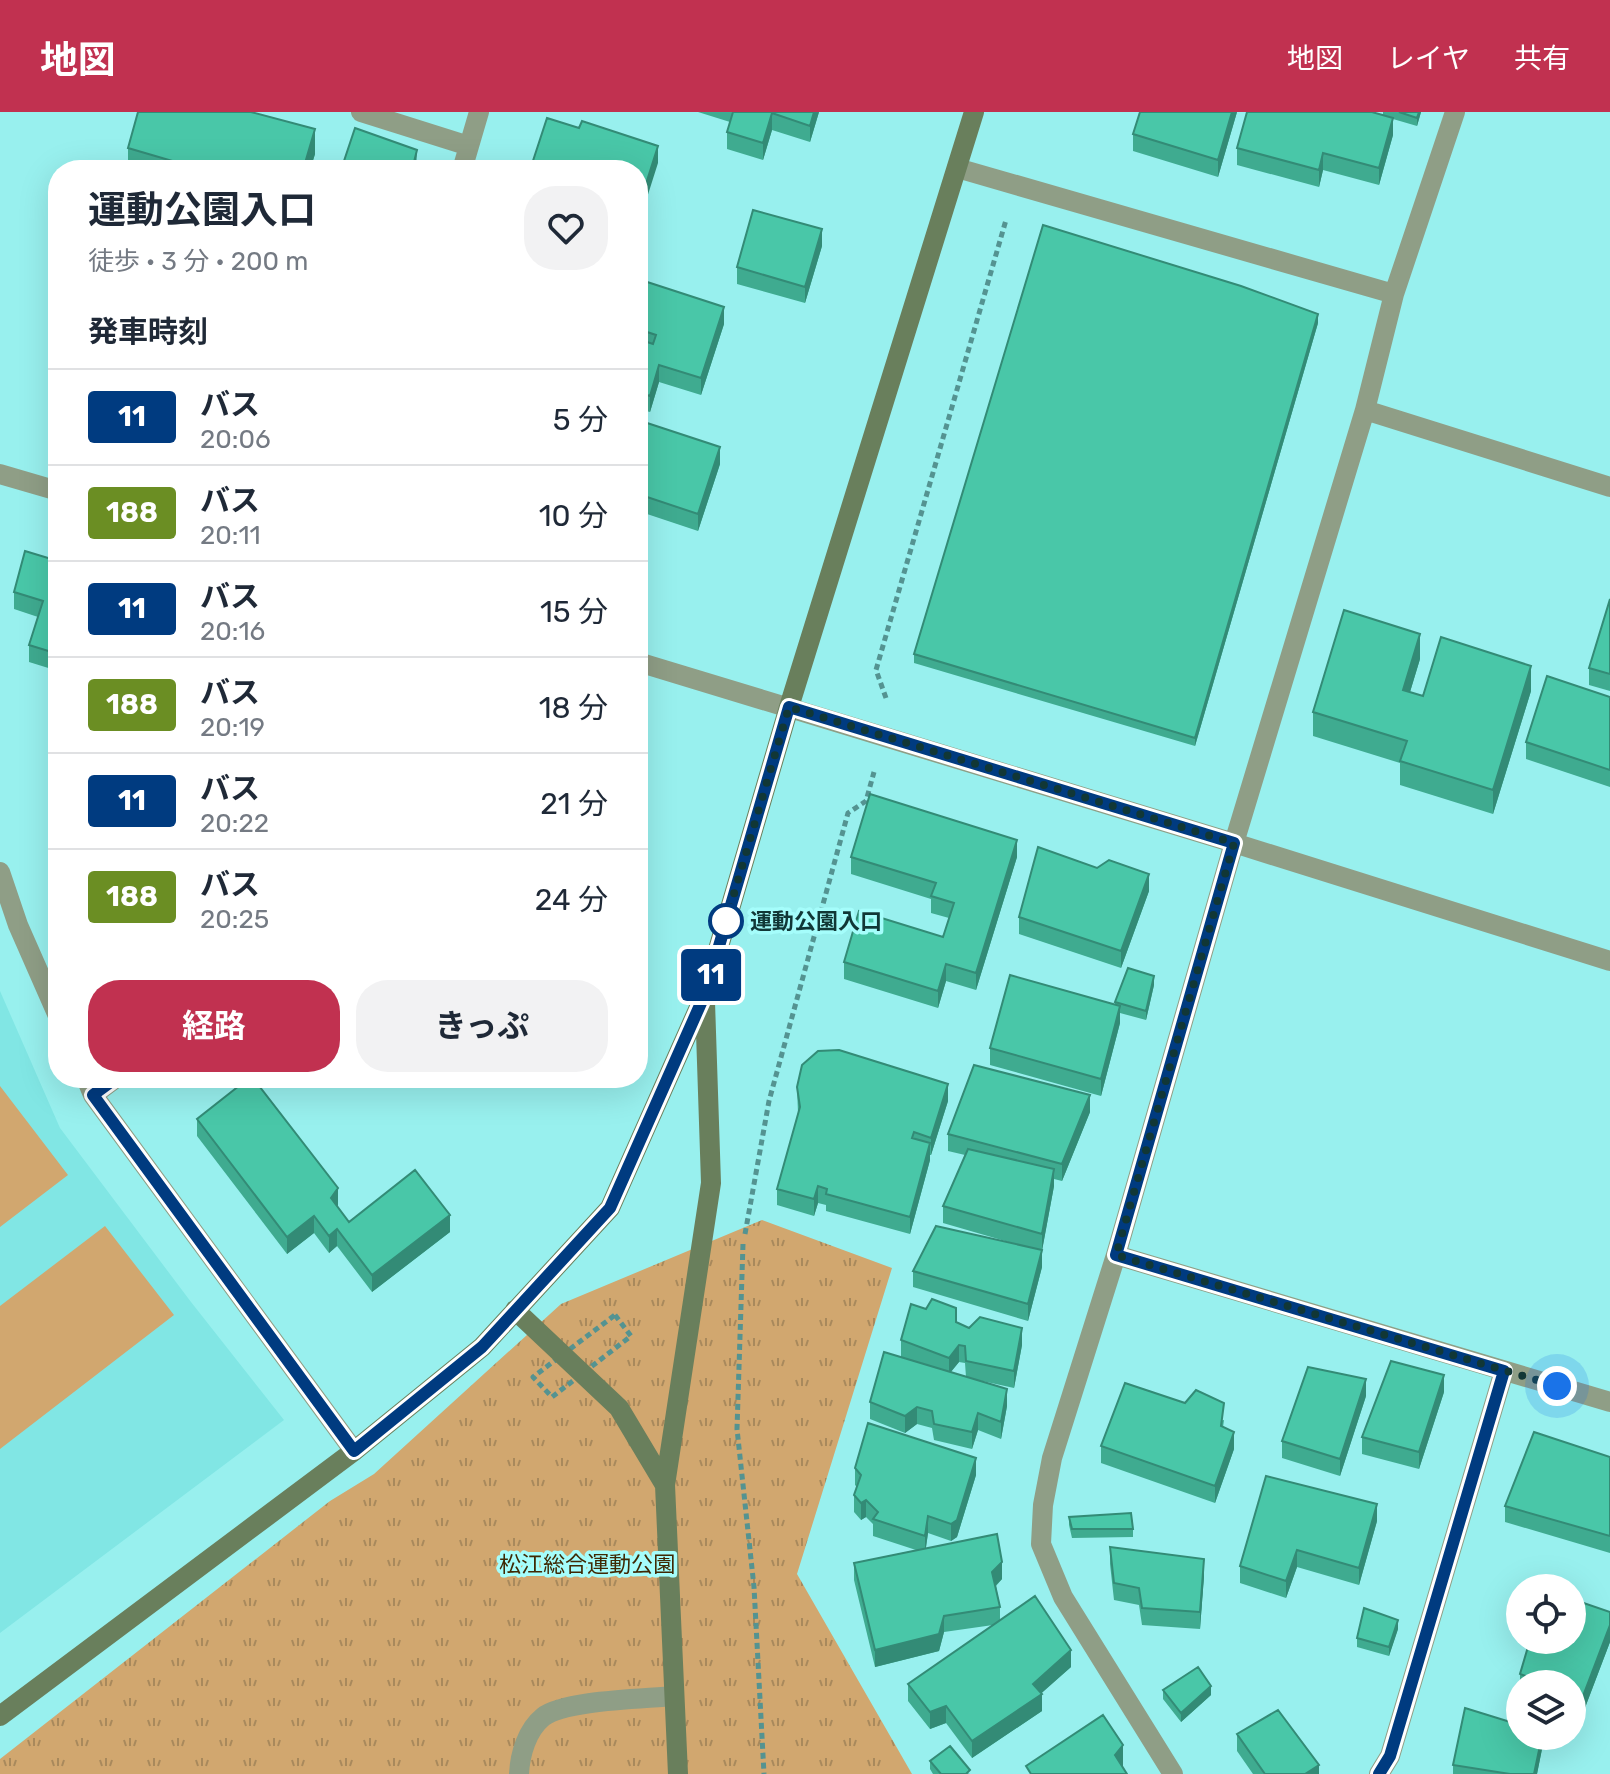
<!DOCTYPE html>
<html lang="ja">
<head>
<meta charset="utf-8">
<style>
  body { margin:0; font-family:Rubik,"Noto Sans JP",sans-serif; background:#f2f2f3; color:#1f2937; height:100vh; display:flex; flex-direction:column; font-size:30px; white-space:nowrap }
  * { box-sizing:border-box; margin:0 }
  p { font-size:26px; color:#747a83 }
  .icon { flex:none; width:44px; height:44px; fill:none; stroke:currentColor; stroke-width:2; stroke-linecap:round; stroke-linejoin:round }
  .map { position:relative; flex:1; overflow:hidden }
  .sheet { position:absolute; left:48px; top:48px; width:600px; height:928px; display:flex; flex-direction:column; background:#fff; border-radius:32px; box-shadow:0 8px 32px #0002 }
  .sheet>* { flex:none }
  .badge { padding:0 16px; border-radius:6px; font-size:28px; line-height:52px }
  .tools { position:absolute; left:1506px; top:1462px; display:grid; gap:16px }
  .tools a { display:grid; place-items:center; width:80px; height:80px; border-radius:50%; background:#fff; box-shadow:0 8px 32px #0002; font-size:40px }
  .you { position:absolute; width:40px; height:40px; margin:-20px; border:6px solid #fff; border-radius:50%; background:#1a73e8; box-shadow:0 0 0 12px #1a73e833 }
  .map>.badge { position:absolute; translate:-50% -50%; box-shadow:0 0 0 4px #fff }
  h2 { padding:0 40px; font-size:30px; line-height:72px }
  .round { display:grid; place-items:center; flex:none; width:84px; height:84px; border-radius:32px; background:#f2f2f3 }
  .headline { display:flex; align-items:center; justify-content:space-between; height:136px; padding:0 40px }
  h1 { font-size:38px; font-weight:700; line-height:60px }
  .cta { display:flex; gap:16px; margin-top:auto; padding:16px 40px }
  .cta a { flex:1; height:92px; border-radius:32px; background:#c13150; color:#fff; font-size:32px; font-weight:700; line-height:92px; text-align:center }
  .cta a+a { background:#f2f2f3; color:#1f2937 }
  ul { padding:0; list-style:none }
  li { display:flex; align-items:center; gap:24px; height:96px; padding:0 40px; border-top:2px solid #e0e1e3 }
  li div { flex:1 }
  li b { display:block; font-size:30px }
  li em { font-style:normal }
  li .badge { min-width:88px; font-weight:700; text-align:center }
  header { display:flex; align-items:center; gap:48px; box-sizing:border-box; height:112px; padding:0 40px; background:#c13150; color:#fff }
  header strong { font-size:38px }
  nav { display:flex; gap:44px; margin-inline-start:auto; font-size:28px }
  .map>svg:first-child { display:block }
  .built { fill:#81e6e4 }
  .grass { fill:url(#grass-tufts) }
  .pitch { fill:#d1a76f }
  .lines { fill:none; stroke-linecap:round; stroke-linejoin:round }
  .path { stroke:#549391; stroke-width:5; stroke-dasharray:6 4; stroke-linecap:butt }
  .lane { stroke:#8f9e86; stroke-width:20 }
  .street { stroke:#8f9e86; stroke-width:20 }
  .secondary { stroke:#697f5c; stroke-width:20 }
  .wall { fill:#3fab90; fill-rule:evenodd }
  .shaded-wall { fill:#338b76 }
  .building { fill:#49c7a8; stroke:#338b76; stroke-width:2 }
  .line-casing { stroke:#fff; stroke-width:18 }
  .line { stroke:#003b80; stroke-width:12 }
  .walk { stroke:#113736; stroke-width:8; stroke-dasharray:0 14.4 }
  .stop-dot { fill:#fff; stroke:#003b80; stroke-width:4 }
  .labels { text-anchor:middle; stroke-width:7; stroke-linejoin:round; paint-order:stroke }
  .stop-label { font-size:22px; font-weight:bold; fill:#113736; stroke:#a5fdfb; text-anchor:start }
  .park-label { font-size:22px; fill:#3f2803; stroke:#a5fdfb }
</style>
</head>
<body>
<header>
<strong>地図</strong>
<nav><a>地図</a><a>レイヤ</a><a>共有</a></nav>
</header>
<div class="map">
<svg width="1610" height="1662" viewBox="0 0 1610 1662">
  <defs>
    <pattern id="grass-tufts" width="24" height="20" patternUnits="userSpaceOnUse" patternTransform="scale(2)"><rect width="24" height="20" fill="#d1a76f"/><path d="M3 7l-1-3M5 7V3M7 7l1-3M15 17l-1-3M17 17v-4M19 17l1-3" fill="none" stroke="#a8895c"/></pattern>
  </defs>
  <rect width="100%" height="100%" fill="#98f0ee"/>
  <path class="built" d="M0,879L60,1016L191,1190L284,1308L0,1521Z"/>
  <path class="grass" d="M762,1108L892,1156L797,1462L912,1662H0V1647L330,1389L374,1362L561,1192Z"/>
  <path class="pitch" d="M0,974L68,1063L0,1115Z
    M105,1114L174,1203L0,1337V1194Z"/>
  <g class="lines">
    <path class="path" d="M886,586L876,558L1006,108
      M745,1122L769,989L848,701L866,689L874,660
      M743,1132L737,1317L754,1475L764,1662
      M615,1203L631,1224L552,1285L533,1265Z"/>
    <path class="lane" d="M519,1662C520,1642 527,1618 543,1605C564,1588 645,1587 674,1584"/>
    <path class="street" d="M361,0L469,34
      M1455,0L1394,182L1365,298L1610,375
      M957,56L1394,182
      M462,58L479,0
      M0,362L58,379
      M638,550L1234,731L1610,849
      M0,760L18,813L58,904
      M86,966L93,983L354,1339
      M93,983L116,966
      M1116,1143L1610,1290
      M1173,1662L1063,1485L1041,1432L1043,1393L1052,1346L1116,1143L1234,731L1365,298
      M1379,1662L1390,1644L1504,1259"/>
    <path class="secondary" d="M515,1198L619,1296L665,1373
      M0,1604L354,1339L482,1235L610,1096L705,882L789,595L974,0
      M678,1662L665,1373L711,1071L705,890"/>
  </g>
  <path class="wall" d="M698,0H819L810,30L772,18L763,48L727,37V20L730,10Z
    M1237,0L1218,65L1133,39V22Z
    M1383,0H1421L1417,14L1393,7V23L1379,73L1323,58L1319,75L1237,53V36L1383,3Z
    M128,36L315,42L310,58H128Z
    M822,134L805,191L737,172V155Z
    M638,167L724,212L701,283L659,270L650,300L638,297Z
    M1318,211L1195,634L914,551V542Z
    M638,308L720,352L698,419L638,399Z
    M58,449V559L29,550V533L38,505L14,497V480Z
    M1610,487V579L1589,573V556Z
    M1420,547L1410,580L1423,584L1531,579L1493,702L1400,673V651L1313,624V600Z
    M1610,585V675L1526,647V630Z
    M851,745H1017L976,878L946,869L938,896L844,867V850L943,825L949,806L931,801V787L851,762Z
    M1097,756L1149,779L1121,856L1019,822V805Z
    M1154,873L1146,908L1120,901V911L1101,984L990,953V936L1115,892V890Z
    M392,966H419L417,974Z
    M797,975L948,989L931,1043H930V1048L910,1122L826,1099V1093L818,1091L814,1104L777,1093V1077L798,1001Z
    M1090,1000L1062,1069L1054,1067V1074L1042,1138V1155L1028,1209L913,1175V1159L1026,1135L943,1111V1094L965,1043L948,1039V1022Z
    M197,1007L338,1093L337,1095L349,1110L450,1120L372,1180L337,1134L329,1141L314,1121L287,1142L197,1024Z
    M956,1210L969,1216L1022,1233L1014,1276L973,1267L1007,1294L1001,1327L978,1318L972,1337L934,1328L932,1316L917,1312L905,1321L870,1307V1290L912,1249L901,1245V1228ZM959,1250L965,1251L966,1265L951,1260Z
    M1444,1280L1419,1357L1362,1342V1325Z
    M1366,1284L1340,1364L1282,1346V1329Z
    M1224,1308L1223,1315L1234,1337L1215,1391L1101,1351V1334Z
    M1610,1345V1441L1505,1410V1394Z
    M855,1356L976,1363L957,1425L951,1429L928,1421L926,1436L1002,1467L996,1474L1000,1495V1508L1071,1555L1041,1581L1042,1599L972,1646L946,1611L930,1617L908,1589V1572L993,1513L944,1520L939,1539L875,1555L854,1468V1451L916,1438L873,1424V1412L866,1405L861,1408L854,1400V1383L857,1375L855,1373Z
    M1069,1405L1133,1417V1425L1072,1426L1069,1413Z
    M1377,1409L1359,1473L1297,1455L1286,1486L1240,1471V1454Z
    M1110,1435L1204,1464L1200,1517L1142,1513L1139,1493L1114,1488L1110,1452Z
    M1610,1500V1530L1583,1601L1572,1597V1572H1520V1579V1562Z
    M1398,1517L1389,1544L1357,1535V1526Z
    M1163,1578L1211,1583L1181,1610L1163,1587Z
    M1237,1622L1319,1662H1253L1237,1639Z
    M1542,1624V1637L1537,1662H1453V1653Z
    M930,1649L970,1662H933L930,1657Z"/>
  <path class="shaded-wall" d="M814,0H819L810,30V14Z
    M1232,0H1237L1218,65V48Z
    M1419,0H1421L1417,14V6Z
    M772,1V18L763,48V31Z
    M1393,6V23L1379,73V56Z
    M315,17V42L310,58H303Z
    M658,34V51L638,114V97Z
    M417,38L416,58H412Z
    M1323,41V58L1319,75V58Z
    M822,117V134L805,191V175Z
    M724,195V212L701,283V266Z
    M1318,202V211L1195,634V626Z
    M659,253V270L650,300V284Z
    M720,335V352L698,419V402Z
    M1420,522V547L1403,603V578Z
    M1531,554V579L1493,702V678Z
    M1017,728V745L976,878V861Z
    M1149,762V779L1121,856V839Z
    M946,852V869L938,896V879Z
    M1154,864V873L1146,908V899Z
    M1120,894V911L1101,984V967Z
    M948,972V989L931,1043V1026Z
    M1090,983V1000L1062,1069V1052Z
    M930,1031V1048L910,1122V1105Z
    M1054,1057V1074L1042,1139V1122Z
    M818,1074V1091L814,1104V1087Z
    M338,1076V1093L331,1103V1086Z
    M450,1103V1120L372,1180V1163Z
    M314,1104V1121L287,1142V1125Z
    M337,1117V1134L329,1141V1124Z
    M1042,1138V1155L1028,1209V1192Z
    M1022,1216V1233L1014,1276V1259Z
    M959,1233V1250L949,1262V1246Z
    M1444,1263V1280L1419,1357V1340Z
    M1366,1267V1284L1340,1364V1347Z
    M1007,1277V1294L1001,1327V1310Z
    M917,1295V1312L905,1321V1304Z
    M978,1301V1318L972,1337V1320Z
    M1234,1320V1337L1215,1391V1374Z
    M976,1346V1363L957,1425L951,1429V1412Z
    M866,1388V1405L861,1408V1391Z
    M1377,1392V1409L1359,1473V1456Z
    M928,1404V1421L925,1441V1424Z
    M1297,1438V1455L1286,1486V1469Z
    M1204,1447V1464L1200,1517V1500Z
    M1002,1450V1467L992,1477V1460Z
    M944,1504V1520L939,1539L875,1555V1538Z
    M1398,1508V1517L1389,1544V1535Z
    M1610,1513V1530L1583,1601V1584Z
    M1071,1538V1555L1035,1587L1042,1582V1599L972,1646V1629Z
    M1211,1574V1583L1181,1610V1601Z
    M946,1594V1611L930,1617V1600Z
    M1542,1624V1637L1537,1662H1534Z
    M1123,1633V1657L1115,1643Z
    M1319,1653V1662H1305Z"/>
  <path class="building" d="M138,0H251L315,17L303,58H203L128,36Z
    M733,0H814L810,14L772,1L763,31L727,20Z
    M1140,0H1232L1218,48L1133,22Z
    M1247,0H1372L1393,6L1379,56L1323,41L1319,58L1237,36Z
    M1399,0H1419L1417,6Z
    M547,6L579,16L582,9L658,34L638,97V58H530Z
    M355,16L417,38L412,58H341Z
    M753,98L822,117L805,175L737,155Z
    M1043,113L1241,174L1318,202L1195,626L914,542Z
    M638,167L724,195L701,266L659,253L650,284L638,280V227L653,232L656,223L638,217Z
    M638,308L720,335L698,402L638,382Z
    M25,439L58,449V542L29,533L43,489L14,480Z
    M1610,487V562L1589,556Z
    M1344,498L1420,522L1403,578L1423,584L1441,525L1531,554L1493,678L1400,649L1407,629L1313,600Z
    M1547,564L1610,585V658L1526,630Z
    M870,682L1017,728L976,861L946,852L938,879L844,850L859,799L943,825L954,791L931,784L936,771L851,745Z
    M1038,735L1097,756L1109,748L1149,762L1121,839L1019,805Z
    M1128,856L1154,864L1146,899L1115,890Z
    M1010,863L1120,894L1101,967L990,936Z
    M839,938L948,972L931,1026L914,1020L912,1026L930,1031L910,1105L826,1082L827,1077L818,1074L814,1087L777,1077L800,995L797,975L802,953L818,939Z
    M974,953L1090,983L1062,1052L948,1022Z
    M249,966H253L338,1076L331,1086L349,1110L415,1058L450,1103L372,1163L337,1117L329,1124L314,1104L287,1125L197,1007Z
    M968,1037L1054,1057L1042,1122L943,1094Z
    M936,1114L1042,1138L1028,1192L913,1159Z
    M932,1187L956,1196V1210L969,1216L980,1205L1022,1216L1014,1259L966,1249L965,1234L959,1233L949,1246L901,1228L911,1192L926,1197Z
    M884,1240L1007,1277L1001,1310L978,1301L972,1320L934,1312L932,1299L917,1295L905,1304L870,1290Z
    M1391,1249L1444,1263L1419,1340L1362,1325Z
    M1308,1255L1366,1267L1340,1347L1282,1329Z
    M1125,1271L1185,1291L1196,1278L1224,1291L1221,1314L1234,1320L1215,1374L1101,1334Z
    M868,1311L976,1346L957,1408L951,1412L928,1404L925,1424L873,1407L878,1400L866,1388L861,1391L854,1383L861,1363L855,1356Z
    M1534,1320L1610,1345V1424L1505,1394Z
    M1266,1364L1377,1392L1359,1456L1297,1438L1286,1469L1240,1454Z
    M1131,1401L1133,1417H1072L1069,1405Z
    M997,1422L1002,1450L992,1460L1000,1495L944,1504L939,1522L875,1538L854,1451Z
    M1110,1435L1204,1447L1200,1500L1142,1496L1139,1476L1114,1471Z
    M1035,1484L1071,1538L1033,1572L1042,1582L972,1629L946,1594L930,1600L908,1572Z
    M1572,1487L1610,1500V1513L1583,1584L1572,1580V1572H1548L1520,1562L1530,1528H1572Z
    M1364,1496L1398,1508L1389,1535L1357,1526Z
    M1198,1555L1211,1574L1181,1601L1163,1578Z
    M1465,1596L1520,1613V1624H1542L1534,1662H1510L1453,1653Z
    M1278,1598L1319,1653L1305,1662H1265L1237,1622Z
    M1103,1603L1123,1633L1115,1643L1127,1662H1031L1026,1654Z
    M950,1634L970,1658L966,1662H941L930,1649Z"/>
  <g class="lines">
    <defs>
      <path id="line" d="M116,966L93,983L354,1339L482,1235L610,1096L705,882L789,595L1234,731L1116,1143L1504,1259L1390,1644L1379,1662"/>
    </defs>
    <use href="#line" class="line-casing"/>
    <use href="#line" class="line"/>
    <path class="walk" d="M726,809L789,595L1234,731L1116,1143L1557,1274"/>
  </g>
  <circle class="stop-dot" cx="726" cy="809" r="16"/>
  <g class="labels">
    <g class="stop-label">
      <text x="750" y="817">運動公園入口</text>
    </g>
    <g class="park-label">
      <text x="587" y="1460">松江総合運動公園</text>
    </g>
  </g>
</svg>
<div class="tools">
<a><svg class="icon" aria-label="locate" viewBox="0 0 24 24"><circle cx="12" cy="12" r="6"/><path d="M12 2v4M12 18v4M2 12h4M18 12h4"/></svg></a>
<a><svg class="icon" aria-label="layers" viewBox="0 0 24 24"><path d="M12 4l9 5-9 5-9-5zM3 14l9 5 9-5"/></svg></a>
</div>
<div class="you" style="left:1557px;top:1274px"></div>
<b class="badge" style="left:711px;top:863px;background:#003b80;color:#fff">11</b>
<section class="sheet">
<div class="headline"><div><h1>運動公園入口</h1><p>徒歩 · 3 分 · 200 m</p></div><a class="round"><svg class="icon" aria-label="heart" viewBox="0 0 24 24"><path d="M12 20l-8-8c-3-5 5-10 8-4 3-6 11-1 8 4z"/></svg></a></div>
<h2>発車時刻</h2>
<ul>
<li><span class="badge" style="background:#003b80;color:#fff">11</span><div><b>バス</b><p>20:06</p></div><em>5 分</em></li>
<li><span class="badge" style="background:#6b8e23;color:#fff">188</span><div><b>バス</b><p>20:11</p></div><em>10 分</em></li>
<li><span class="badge" style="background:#003b80;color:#fff">11</span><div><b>バス</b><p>20:16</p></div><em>15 分</em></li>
<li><span class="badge" style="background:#6b8e23;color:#fff">188</span><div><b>バス</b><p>20:19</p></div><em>18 分</em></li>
<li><span class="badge" style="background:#003b80;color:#fff">11</span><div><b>バス</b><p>20:22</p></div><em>21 分</em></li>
<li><span class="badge" style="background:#6b8e23;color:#fff">188</span><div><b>バス</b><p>20:25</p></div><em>24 分</em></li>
</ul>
<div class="cta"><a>経路</a><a>きっぷ</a></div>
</section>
</div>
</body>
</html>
